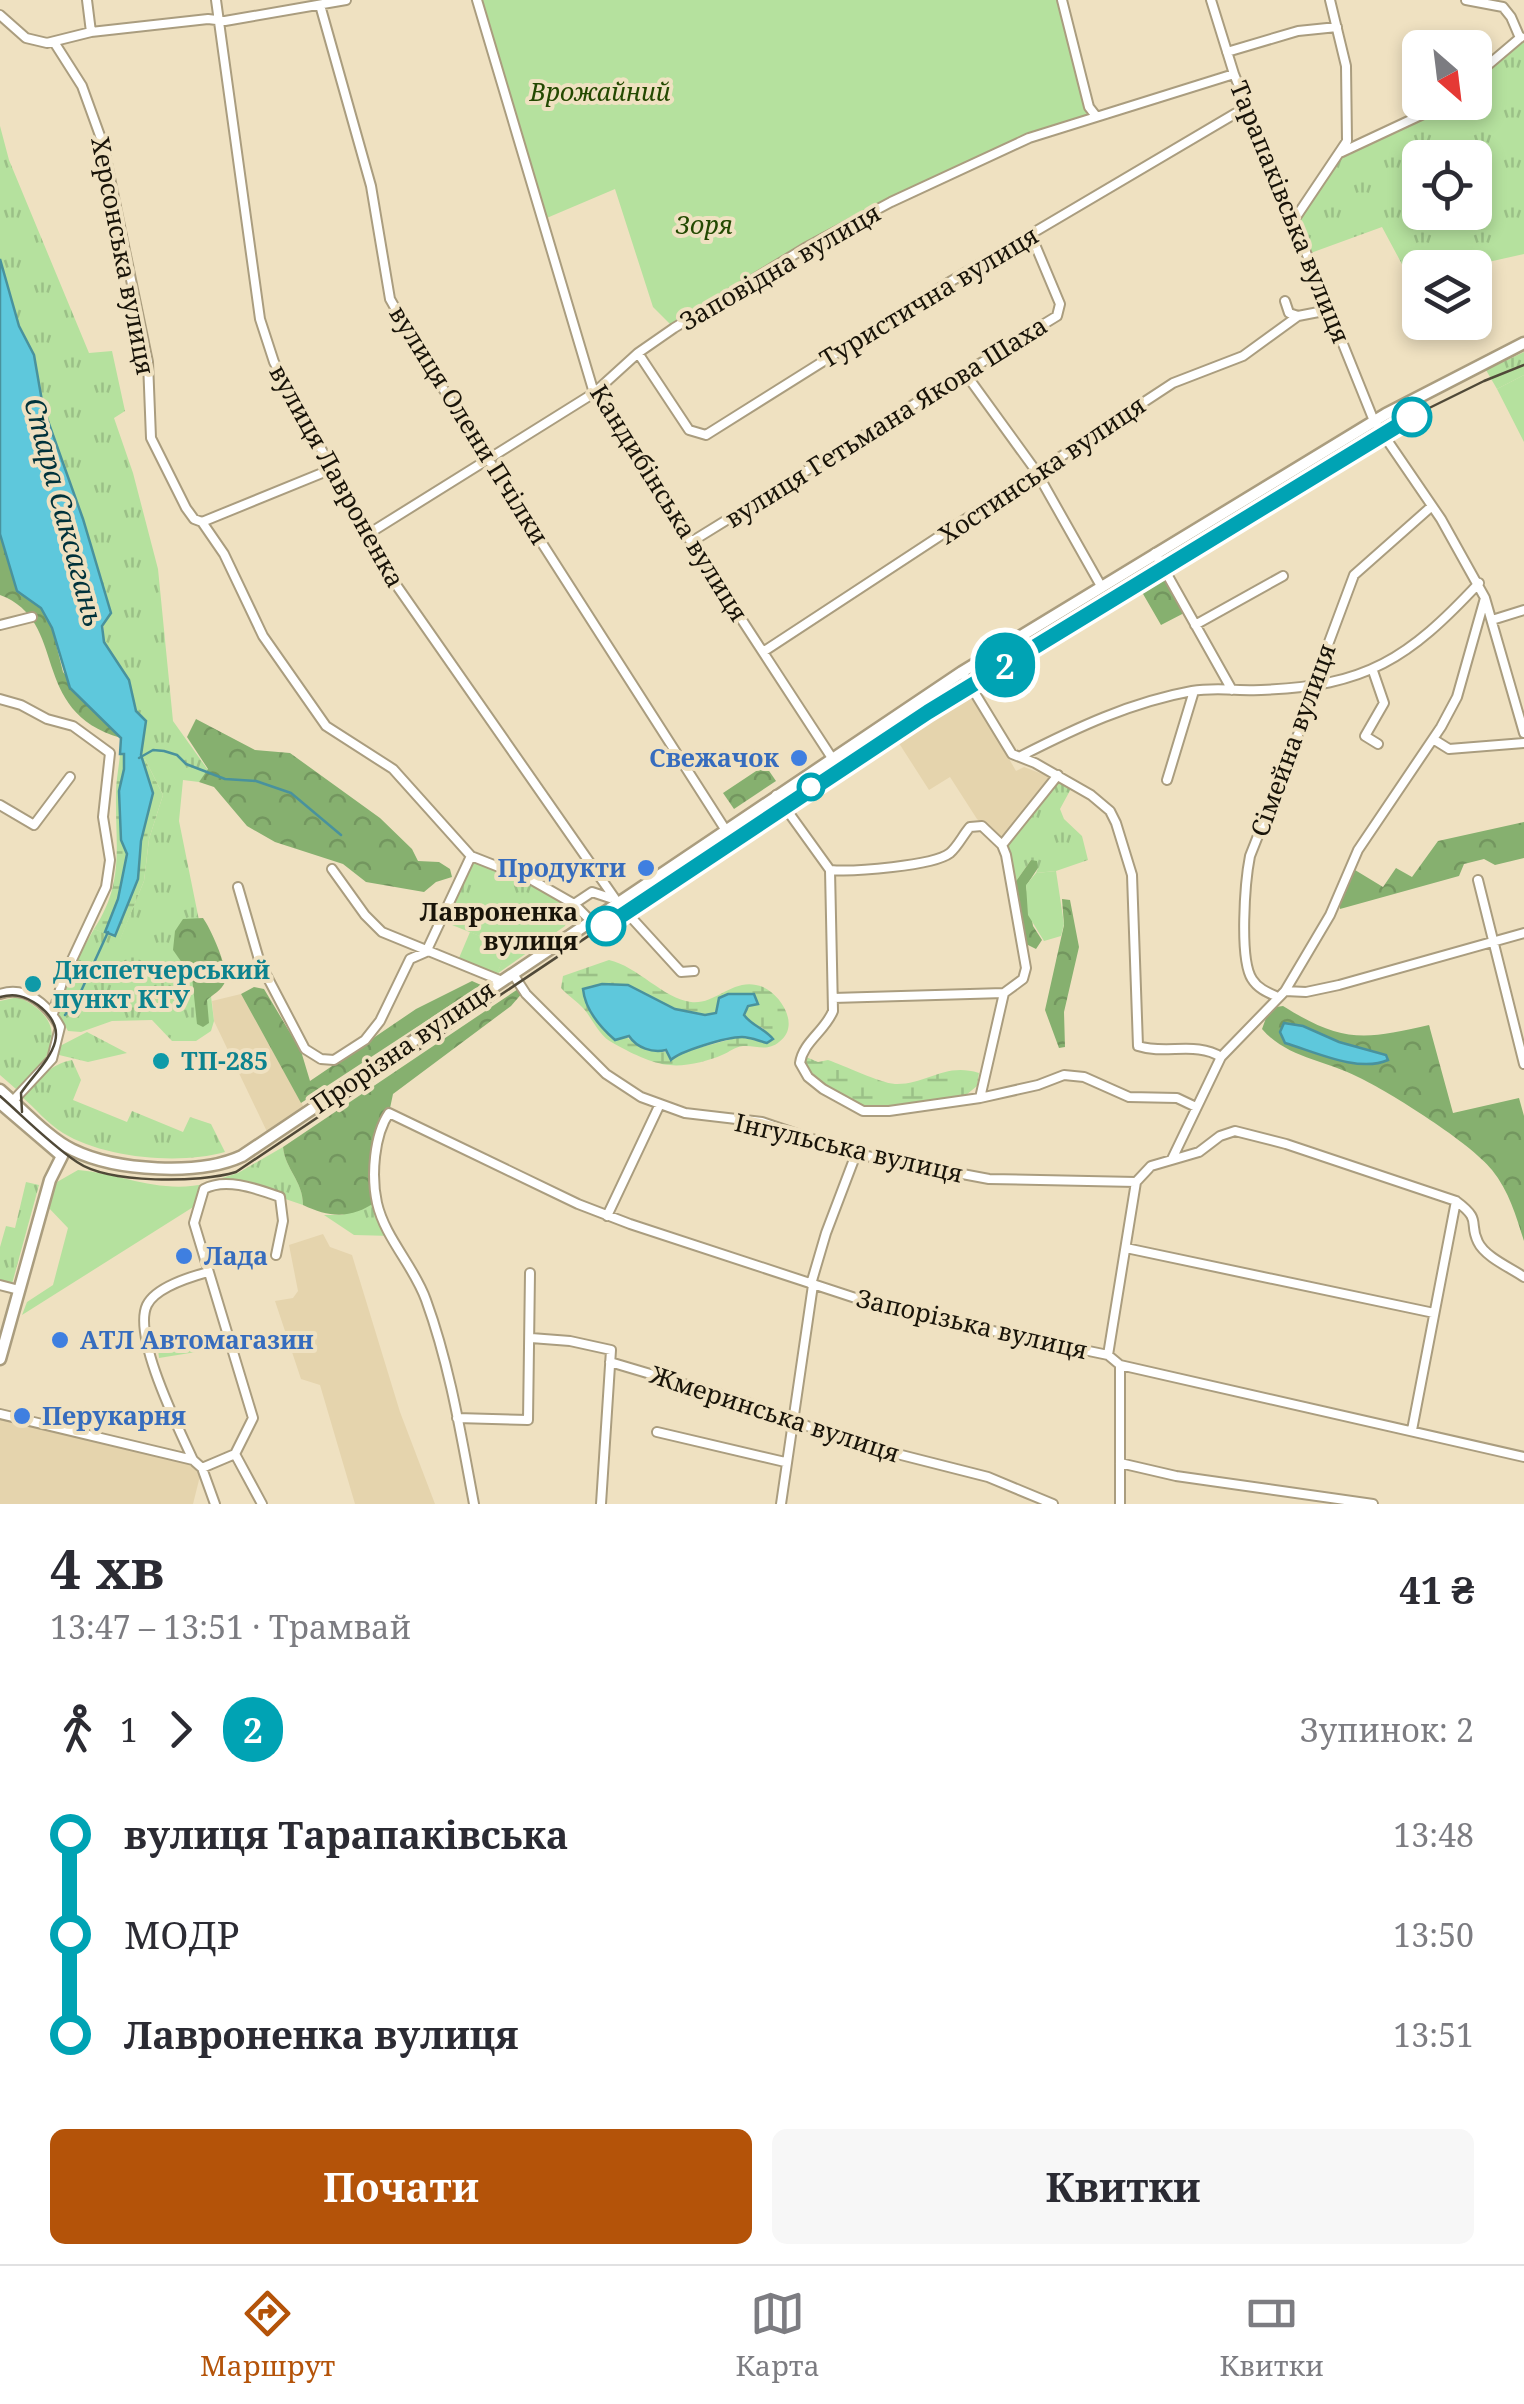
<!DOCTYPE html>
<html lang="uk">
<head>
<meta charset="utf-8">
<style>
  body { margin:0; font-family:"Noto Serif",serif; background:#f7f7f7; color:#2b2b33; height:100vh; display:flex; flex-direction:column; font-size:38px; white-space:nowrap }
  * { box-sizing:border-box; margin:0 }
  p { font-size:32px; color:#7c7c81 }
  .icon { flex:none; width:55px; height:55px; fill:none; stroke:currentColor; stroke-width:2; stroke-linecap:round; stroke-linejoin:round }
  .map { position:relative; height:1504px; overflow:hidden }
  .details { display:flex; flex-direction:column; background:#fff; flex:1 }
  .details>* { flex:none }
  .badge { padding:0 20px; border-radius:32px; font-size:35px; line-height:65px }
  .needle { width:65px; rotate:152deg }
  .controls { position:absolute; left:1402px; top:30px; display:grid; gap:20px }
  .controls a { display:grid; place-items:center; width:90px; height:90px; border-radius:15px; background:#fff; box-shadow:0 5px 15px #0003; font-size:50px }
  .map>.badge { position:absolute; translate:-50% -50%; box-shadow:0 0 0 5px #fff }
  .legs { display:flex; align-items:center; gap:15px; height:110px; padding:0 50px; font-size:32px }
  .legs p { margin-inline-start:auto }
  .head { display:flex; align-items:center; justify-content:space-between; height:170px; padding:0 50px }
  h1 { font-size:55px; font-weight:700; line-height:75px }
  .cta { display:flex; gap:20px; margin-top:auto; padding:20px 50px }
  .cta a { flex:1; height:115px; border-radius:15px; background:#b45309; color:#fff; font-size:40px; font-weight:700; line-height:115px; text-align:center }
  .cta a+a { background:#f7f7f7; color:#2b2b33 }
  ul { padding:0 50px; list-style:none }
  li { display:flex; align-items:center; gap:35px; height:100px; font-size:38px }
  li i { display:grid; place-items:center; width:15px; height:100%; margin:0 12px; background:currentColor }
  li i::after { content:''; width:25px; height:25px; margin:-12px; border:8px solid; border-radius:50%; background:#fff }
  li p { margin-inline-start:auto }
  li:first-child i { background:linear-gradient(#0000 50%,currentColor 0) }
  li:last-child i { background:linear-gradient(currentColor 50%,#0000 0) }
  .tab-bar { display:flex; justify-content:space-around; align-items:center; height:140px; border-top:2px solid #e1e1e2; background:#fff; font-size:28px; color:#7c7c81 }
  .tab-bar a { display:grid; justify-items:center; gap:5px }
  .tab-bar .on { color:#b45309 }
  .map>svg:first-child { display:block }
  .built { fill:#e5d4ad }
  .grass { fill:url(#grass-tufts); fill-rule:evenodd }
  .forest { fill:url(#forest-crowns) }
  .wetland { fill:url(#wetland-marsh); fill-rule:evenodd }
  .green { fill:#b5e19e }
  .water { fill:#5ec8dc; stroke:#49929d; stroke-width:2.5 }
  .lines { fill:none; stroke-linecap:round; stroke-linejoin:round }
  .stream { stroke:#49929d; stroke-width:2.5 }
  .minor-casing { stroke:#aa9d7f; stroke-width:12 }
  .secondary-casing { stroke:#aa9d7f; stroke-width:15 }
  .minor { stroke:#fff; stroke-width:8 }
  .secondary { stroke:#fff; stroke-width:10 }
  .tram { stroke:#504938; stroke-width:2.5 }
  .line-1-casing { stroke:#fff; stroke-width:22 }
  .line-1 { stroke:#00a3b4; stroke-width:15 }
  .stop-1-dot { fill:#fff; stroke:#00a3b4; stroke-width:5 }
  .shop-dot { fill:#3f7fe0; stroke:#efe1c1; stroke-width:4 }
  .culture-dot { fill:#0f9aa8; stroke:#efe1c1; stroke-width:4 }
  .labels { text-anchor:middle; stroke-width:8; stroke-linejoin:round; paint-order:stroke }
  .park-label { font-size:25px; font-style:italic; fill:#234901; stroke:#efe1c1 }
  .street-label { font-size:25px; fill:#191409; stroke:#efe1c1 }
  .shop-label { font-size:25px; font-weight:bold; fill:#366cbe; stroke:#efe1c1; text-anchor:start }
  .stop-label { font-size:25px; font-weight:bold; fill:#191409; stroke:#efe1c1; text-anchor:end }
  .culture-label { font-size:25px; font-weight:bold; fill:#0d838f; stroke:#efe1c1; text-anchor:start }
  .water-label { font-size:28px; font-style:italic; fill:#00323b; stroke:#efe1c1 }
</style>
</head>
<body>
<div class="map">
<svg width="1524" height="1504" viewBox="0 0 1524 1504">
  <defs>
    <pattern id="grass-tufts" width="24" height="20" patternUnits="userSpaceOnUse" patternTransform="scale(2.5)"><rect width="24" height="20" fill="#b5e19e"/><path d="M3 7l-1-3M5 7V3M7 7l1-3M15 17l-1-3M17 17v-4M19 17l1-3" fill="none" stroke="#9bc087"/></pattern>
    <pattern id="forest-crowns" width="20" height="18" patternUnits="userSpaceOnUse" patternTransform="scale(2.5)"><rect width="20" height="18" fill="#86b06f"/><path d="M2 6a3 3 0 1 1 6 0M12 15a3 3 0 1 1 6 0" fill="none" stroke="#73965f"/></pattern>
    <pattern id="wetland-marsh" width="20" height="14" patternUnits="userSpaceOnUse" patternTransform="scale(2.5)"><rect width="20" height="14" fill="#b5e19e"/><path d="M1 5h8M5 5V1M11 12h8M15 12V8" fill="none" stroke="#9bc087"/></pattern>
  </defs>
  <rect width="100%" height="100%" fill="#efe1c1"/>
  <path class="built" d="M973,688L1012,754L1008,757L1016,771L1024,767L1050,777L1000,839L977,819L950,777L929,790L895,737Z
    M241,994L306,1111L270,1138L214,1021L212,1001Z
    M323,1234L330,1247L352,1255L400,1412L435,1504H355L320,1385L301,1379L275,1301L293,1298L298,1291L289,1245Z
    M0,1414L193,1460L202,1468L193,1504H0Z"/>
  <path class="grass" d="M1524,35V254L1466,267L1420,268V278L1411,281L1382,227L1308,254L1294,220L1342,152L1449,103L1475,102V76ZM1420,158H1475V212H1420Z
    M0,126L9,160L89,353L112,351L125,411L114,418L133,473L158,569L173,721L208,770L199,782L183,780L179,821L206,955L214,1021L211,1031L196,1041H172L152,1020L112,1021L81,1032L68,1031L58,1013L73,967L94,929L120,939L144,881L149,839L163,795L145,759L141,761L129,680L104,642L102,580L43,407L34,355L19,326L0,259Z
    M1524,352V375L1497,389L1486,370Z
    M1058,775L1073,785L1060,809L1064,819L1082,836L1088,860L1056,871L1036,873L1038,868L1031,860L1012,887L1002,845Z
    M471,856L564,899L568,919L565,926L497,974L507,947L442,921Z
    M18,997C72,1021 54,1060 16,1089L0,1075V1001Z
    M87,1032L127,1053L88,1062L55,1054L58,1047Z
    M72,1060L81,1080L73,1100L127,1122L132,1111L183,1132L190,1117L211,1124L225,1152C179,1165 104,1158 63,1133C48,1124 35,1108 21,1096C37,1081 50,1064 72,1060Z
    M283,1147C285,1169 303,1181 303,1205L259,1190L221,1184L222,1178L238,1173Z
    M26,1182L39,1185L12,1284L0,1281V1247L6,1226L15,1228Z
    M377,1201L392,1236L354,1235L324,1215H342Z"/>
  <path class="forest" d="M0,534L17,591L41,608L52,628L63,672L121,738C27,711 70,621 0,595Z
    M1165,571L1188,611L1161,625L1139,587Z
    M196,719L255,750L290,753L380,818L412,849L418,861L439,862L450,869L452,877L436,882L424,892L366,882L343,864L275,842L247,826L214,787L199,782L208,769L187,737Z
    M765,765L776,781L734,809L723,793Z
    M1524,822V858L1495,865L1484,859L1464,864L1459,876L1340,909L1339,902L1355,870L1383,887L1396,868L1412,877L1438,841Z
    M1031,860L1037,861L1038,868L1026,886L1033,926L1042,940L1036,949L1020,941L1012,887Z
    M1062,899L1070,900L1079,947L1064,1012L1065,1047L1059,1048L1045,1010L1064,925Z
    M203,918C211,929 229,969 225,982C222,990 212,995 207,1000L209,1023L203,1027L197,1024L192,977L173,950L175,931L183,919Z
    M472,981L481,985L301,1103L241,994L254,987L264,989L301,1051L310,1081L416,1009Z
    M521,987L524,991L511,1006L393,1094L389,1113L378,1130L377,1201C352,1219 330,1218 303,1205C303,1181 285,1169 283,1147Z
    M1283,1006C1342,1043 1364,1040 1429,1025L1453,1113L1519,1098L1524,1116V1241C1516,1216 1509,1191 1492,1170C1472,1144 1390,1092 1358,1077C1325,1060 1287,1058 1262,1029L1266,1018L1276,1007Z"/>
  <path class="wetland" d="M124,753V769L119,792L121,840L127,853L118,899L105,931L114,935L138,879L141,841L153,793L141,761L145,759L163,795L149,839L144,881L120,940L94,929C125,882 115,846 116,793C116,780 119,767 120,754Z
    M609,960C637,966 664,999 691,1002C717,1005 734,975 763,987C781,995 801,1026 779,1042C767,1052 756,1045 743,1046C734,1047 730,1052 722,1055C709,1061 684,1067 670,1065C652,1064 629,1052 613,1043C600,1037 593,1020 584,1009C577,1001 568,996 561,988L563,976ZM602,984L640,991L675,1009L705,1015L716,1013L754,994L752,1005L748,1006L744,1015L749,1022L763,1028L767,1043L739,1037L676,1054L643,1048L626,1037L589,986Z
    M806,1057L818,1062L828,1060C843,1065 880,1083 895,1084C927,1085 944,1062 979,1073L977,1086L966,1095L895,1107L866,1109L813,1078L803,1064Z"/>
  <path class="green" d="M477,0H1062L1089,107L1096,116L1066,124L891,202L674,328L653,307L615,189L542,220Z
    M1524,375V442L1497,389Z
    M1056,871L1064,924L1061,936L1044,941L1028,915L1026,885L1036,873Z
    M470,932L508,947L497,974L459,958Z
    M78,1170C123,1174 162,1195 208,1183L198,1204L22,1315L27,1302L53,1285L68,1228L47,1206L57,1182Z
    M194,1335L196,1352L159,1358L157,1340Z"/>
  <path class="water" d="M0,259L19,326L34,355L43,407L83,519L111,613L102,626L104,642L129,680L136,711L146,721L141,755L153,793L141,841L138,879L115,936L105,932L118,899L127,854L121,840L119,791L124,769V754H120L121,738L70,688L52,628L41,608L17,591L0,534Z
    M602,984L628,985L675,1009L705,1015L716,1013L719,998L728,994H754L758,1004L748,1006L744,1015C752,1026 764,1028 773,1039L767,1043C759,1041 750,1037 742,1037C726,1037 678,1052 671,1060L666,1050C652,1053 637,1048 629,1036L615,1040C600,1027 585,1009 583,989Z
    M1284,1023L1303,1026L1339,1042L1386,1055L1388,1060C1359,1073 1315,1052 1285,1043L1280,1032Z"/>
  <g class="lines">
    <path class="stream" d="M139,758L153,750L164,751L177,755L186,764L225,779L256,781L291,793L341,835
      M65,1015L77,1000L108,932"/>
    <defs>
      <path id="minor" d="M87,0L91,32
        M216,0L260,319L274,362L390,576L618,903L681,972L694,971
        M477,0L594,393L832,758
        M1062,0L1089,107L1096,116
        M1466,0L1503,7L1511,17L1520,38
        M320,5L371,186L390,299L426,362L725,829
        M0,15L26,38L47,43L91,32L208,19L225,21L346,0
        M54,42L82,86L103,144L148,362L151,438L186,508L194,519L202,522L224,554L263,636L326,726L393,769L471,856L532,880L574,904L592,892L610,898
        M1227,52L1298,31L1337,27
        M1475,76L1521,37
        M1342,152L1449,102
        M1294,220L1347,141L1346,66L1330,0
        M1285,301L1289,313L1298,316
        M638,353L689,430L706,435L948,283L1248,106
        M965,373L1036,471L1101,586
        M202,522L332,469
        M365,536L594,393L638,353L674,328L805,248L891,202L1029,138L1234,74
        M691,542L1057,316L1060,304L1031,235
        M1155,553L1232,690
        M1485,598L1524,733
        M1492,620L1524,610
        M0,625L32,617
        M1195,625L1283,576
        M763,652L1173,383L1243,356L1298,316L1329,310
        M1373,671L1384,703L1365,736L1378,744
        M962,672L1012,754L1035,763L1091,795L1110,811L1116,823L1132,875L1138,1046C1165,1055 1197,1041 1221,1057
        M0,699L21,705L47,719L73,726L110,753L103,817L110,860L106,887L63,979L53,1014
        M1433,739L1449,749L1524,743
        M1021,756C1076,728 1131,702 1192,691C1215,687 1238,691 1261,690C1367,686 1408,659 1479,583
        M1167,780L1194,691
        M776,795L830,870L833,1011C825,1031 803,1042 800,1063L808,1077L823,1089L863,1111H889L980,1098L1038,1085L1064,1075L1084,1077L1129,1097L1177,1098L1196,1107
        M0,805L34,825L70,777
        M1002,845L1058,775
        M332,869L365,915L382,932L502,981
        M830,870C853,872 933,866 950,853C958,846 963,835 970,827L982,826L1002,845L1006,855L1026,968L1023,979L1004,993
        M1478,880L1524,1064
        M238,887L260,963L305,1049L321,1059L334,1060L365,1040L380,1021L410,959L426,952L471,856
        M574,904L591,921
        M513,974L526,994L606,1074L641,1097L685,1113L762,1122L856,1154L989,1179L1136,1182
        M1285,991L1306,992L1339,985L1524,933
        M0,994C26,985 48,1005 60,1027L52,1059L10,1104
        M1278,997C1269,993 1258,989 1252,979C1239,959 1245,881 1250,856L1318,684L1329,642L1354,575L1432,506
        M833,998L1004,993L980,1098
        M1172,1159L1221,1057L1285,991L1330,915L1358,850L1441,727L1457,697L1485,598L1441,519L1374,421L1234,74L1211,0
        M607,1216L660,1104
        M1126,1248L1434,1313
        M208,1272C190,1277 156,1287 147,1305C132,1336 179,1429 193,1460L202,1468L215,1504
        M811,1284L826,1233L856,1154
        M0,1285L19,1290
        M531,1338L570,1341L611,1350L601,1504
        M1108,1355L1136,1182L1151,1166L1199,1152L1220,1136L1235,1131L1286,1144L1456,1201C1483,1221 1468,1222 1478,1242C1485,1257 1511,1268 1524,1277
        M610,1362L748,1403L846,1441L988,1477L1053,1504
        M0,1414L193,1460
        M457,1418L528,1420L530,1273
        M1412,1430L1456,1201
        M657,1432L785,1462
        M1120,1463L1176,1476L1373,1504
        M202,1468L235,1454
        M262,1504L235,1454L253,1418L194,1223L204,1189C226,1177 257,1189 280,1197L283,1221L276,1255
        M474,1504C461,1435 450,1366 426,1300C414,1266 385,1238 377,1203C371,1176 374,1135 389,1113L578,1204L630,1224L892,1310L1108,1355L1120,1365L1524,1457
        M781,1504L813,1285
        M1120,1504V1365"/>
      <path id="secondary" d="M0,1090C21,1108 49,1139 73,1150C116,1171 199,1176 242,1156L962,672L1386,414L1524,343
        M0,1103L62,1156L50,1180L0,1359"/>
    </defs>
    <use href="#minor" class="minor-casing"/>
    <use href="#secondary" class="secondary-casing"/>
    <use href="#minor" class="minor"/>
    <use href="#secondary" class="secondary"/>
    <path class="tram" d="M0,997C15,993 25,996 38,1005C79,1036 40,1065 21,1093L22,1112
      M0,1096C25,1118 49,1143 77,1162C109,1184 200,1183 236,1172L811,787L1413,416L1484,381L1524,365"/>
  </g>
  <g class="lines">
    <defs>
      <path id="line-1" d="M606,926L928,712L1412,417"/>
    </defs>
    <use href="#line-1" class="line-1-casing"/>
    <use href="#line-1" class="line-1"/>
  </g>
  <g class="stop-1-dot">
    <circle cx="1412" cy="417" r="18"/>
    <circle cx="811" cy="787" r="12"/>
    <circle cx="606" cy="926" r="18"/>
  </g>
  <g class="shop-dot">
    <circle cx="799" cy="758" r="10"/>
    <circle cx="646" cy="868" r="10"/>
    <circle cx="184" cy="1256" r="10"/>
    <circle cx="60" cy="1340" r="10"/>
    <circle cx="22" cy="1416" r="10"/>
  </g>
  <g class="culture-dot">
    <circle cx="33" cy="984" r="10"/>
    <circle cx="161" cy="1061" r="10"/>
  </g>
  <g class="labels">
    <g class="park-label">
      <text x="600" y="101">Врожайний</text>
      <text x="704" y="234">Зоря</text>
    </g>
    <g class="street-label">
      <text transform="translate(1290 212) rotate(68)" y="9">Тарапаківська вулиця</text>
      <text transform="translate(123 256) rotate(79)" y="9">Херсонська вулиця</text>
      <text transform="translate(780 267) rotate(-30)" y="9">Заповідна вулиця</text>
      <text transform="translate(929 297) rotate(-31)" y="9">Туристична вулиця</text>
      <text transform="translate(886 422) rotate(-32)" y="9">вулиця Гетьмана Якова Шаха</text>
      <text transform="translate(469 425) rotate(58)" y="9">вулиця Олени Пчілки</text>
      <text transform="translate(1042 470) rotate(-34)" y="9">Хостинська вулиця</text>
      <text transform="translate(337 476) rotate(61)" y="9">вулиця Лавроненка</text>
      <text transform="translate(669 503) rotate(58)" y="9">Кандибінська вулиця</text>
      <text transform="translate(1293 740) rotate(-70)" y="9">Сімейна вулиця</text>
      <text transform="translate(403 1047) rotate(-34)" y="9">Прорізна вулиця</text>
      <text transform="translate(849 1148) rotate(13)" y="9">Інгульська вулиця</text>
      <text transform="translate(972 1324) rotate(13)" y="9">Запорізька вулиця</text>
      <text transform="translate(775 1414) rotate(18)" y="9">Жмеринська вулиця</text>
    </g>
    <g class="shop-label">
      <text x="779" y="767" text-anchor="end">Свежачок</text>
      <text x="626" y="877" text-anchor="end">Продукти</text>
      <text x="204" y="1265">Лада</text>
      <text x="80" y="1349">АТЛ Автомагазин</text>
      <text x="42" y="1425">Перукарня</text>
    </g>
    <g class="stop-label">
      <text x="578" y="921">Лавроненка<tspan x="578" dy="29">вулиця</tspan></text>
    </g>
    <g class="culture-label">
      <text x="53" y="979">Диспетчерський<tspan x="53" dy="29">пункт КТУ</tspan></text>
      <text x="181" y="1070">ТП-285</text>
    </g>
    <g class="water-label">
      <text transform="translate(64 512) rotate(75)" y="10">Стара Саксагань</text>
    </g>
  </g>
</svg>
<div class="controls">
<a><svg class="needle" viewBox="-14 -14 28 28"><path d="M0-13l5 13h-10z" fill="#e53935"/><path d="M0 13l5-13h-10z" fill="#7c7c81"/></svg></a>
<a><svg class="icon" aria-label="locate" viewBox="0 0 24 24"><circle cx="12" cy="12" r="6"/><path d="M12 2v4M12 18v4M2 12h4M18 12h4"/></svg></a>
<a><svg class="icon" aria-label="layers" viewBox="0 0 24 24"><path d="M12 4l9 5-9 5-9-5zM3 14l9 5 9-5"/></svg></a>
</div>
<b class="badge" style="left:1005px;top:665px;background:#00a3b4;color:#fff">2</b>
</div>
<section class="details">
<div class="head"><div><h1>4 хв</h1><p>13:47 – 13:51 · Трамвай</p></div><b>41 ₴</b></div>
<div class="legs"><svg class="icon" aria-label="walk" viewBox="0 0 24 24"><circle cx="13" cy="4" r="2"/><path d="M13 8l-2 6 4 7M11 14l-3 7M7 12l3-4h3l4 4"/></svg>1<svg class="icon" aria-label="forward" viewBox="0 0 24 24"><path d="M9 5l7 7-7 7"/></svg><b class="badge" style="background:#00a3b4;color:#fff">2</b><p>Зупинок: 2</p></div>
<ul>
<li><i style="color:#00a3b4"></i><b>вулиця Тарапаківська</b><p>13:48</p></li>
<li><i style="color:#00a3b4"></i><span>МОДР</span><p>13:50</p></li>
<li><i style="color:#00a3b4"></i><b>Лавроненка вулиця</b><p>13:51</p></li>
</ul>
<div class="cta"><a>Почати</a><a>Квитки</a></div>
</section>
<nav class="tab-bar">
<a class="on"><svg class="icon" aria-label="directions" viewBox="0 0 24 24"><path d="M12 3l9 9-9 9-9-9zM9 14v-3h6M13 9l2 2-2 2"/></svg>Маршрут</a>
<a><svg class="icon" aria-label="map" viewBox="0 0 24 24"><path d="M3 6l6-2 6 2 6-2v14l-6 2-6-2-6 2zM9 4v14M15 6v14"/></svg>Карта</a>
<a><svg class="icon" aria-label="tickets" viewBox="0 0 24 24"><path d="M3 7h18v10H3zM15 7v10"/></svg>Квитки</a>
</nav>
</body>
</html>
